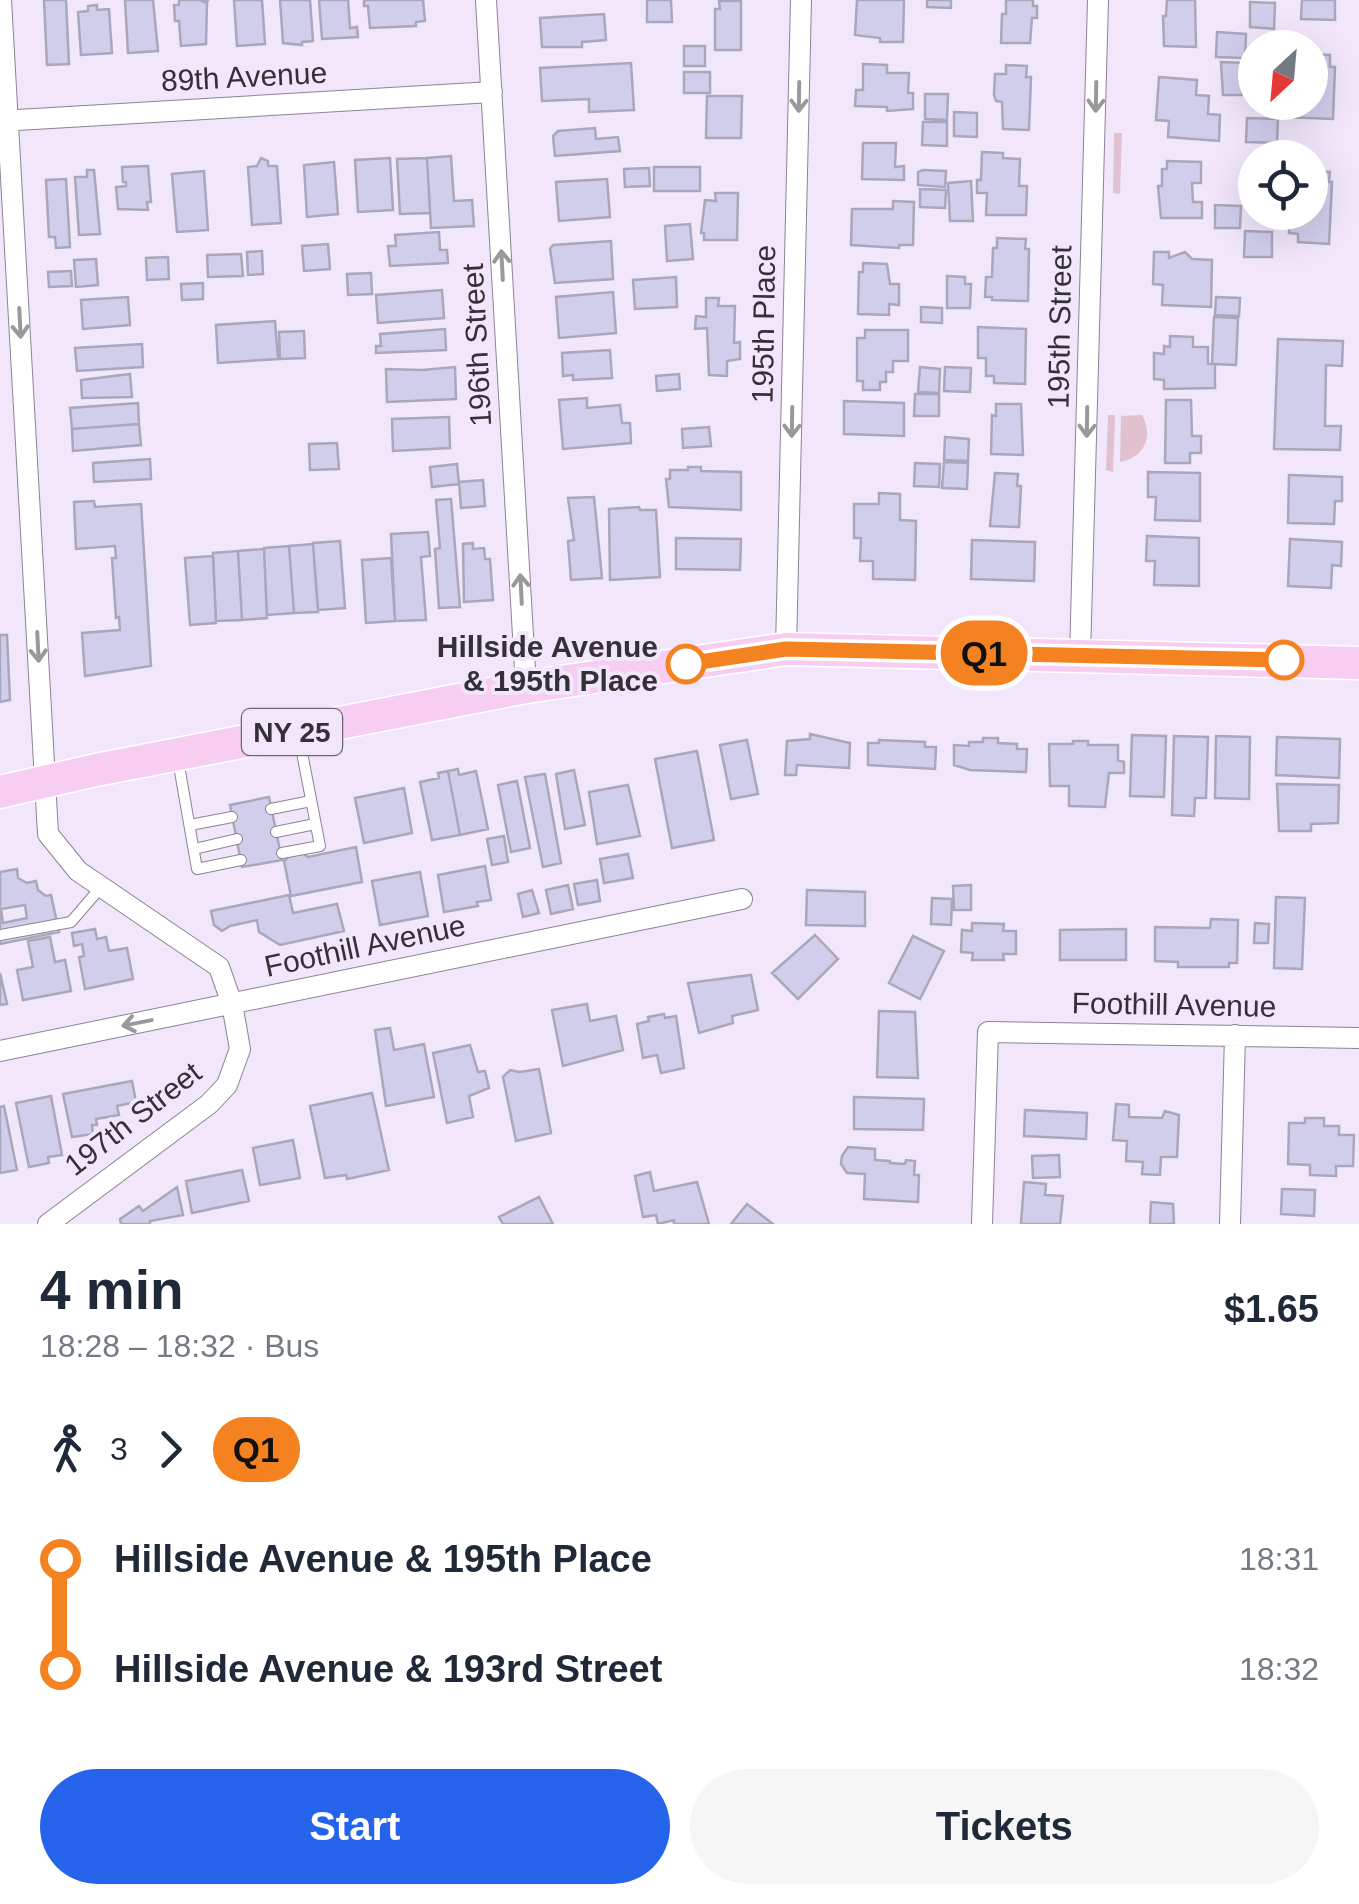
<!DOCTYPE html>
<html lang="en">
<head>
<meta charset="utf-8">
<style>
  body { margin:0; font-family:Helvetica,sans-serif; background:#f6f6f7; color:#1f2937; height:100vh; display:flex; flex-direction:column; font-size:38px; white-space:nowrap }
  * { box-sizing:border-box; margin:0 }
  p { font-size:32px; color:#747a83 }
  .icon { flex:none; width:55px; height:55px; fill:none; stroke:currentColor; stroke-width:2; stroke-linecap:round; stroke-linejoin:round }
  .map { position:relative; height:1224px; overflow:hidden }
  .drawer { display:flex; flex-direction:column; background:#fff; flex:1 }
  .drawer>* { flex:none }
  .badge { padding:0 20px; border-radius:32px; font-size:35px; line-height:65px }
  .needle { width:65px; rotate:206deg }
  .buttons { position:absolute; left:1238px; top:30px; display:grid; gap:20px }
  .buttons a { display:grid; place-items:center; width:90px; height:90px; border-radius:50%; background:#fff; box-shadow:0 10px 40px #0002; font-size:50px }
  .map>.badge { position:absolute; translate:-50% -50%; box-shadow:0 0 0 5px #fff }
  .legs { display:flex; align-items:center; gap:15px; height:110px; padding:0 40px; font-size:32px }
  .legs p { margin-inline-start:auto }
  .overview { display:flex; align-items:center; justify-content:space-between; height:170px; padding:0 40px }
  h1 { font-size:55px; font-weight:800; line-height:75px }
  .action { display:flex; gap:20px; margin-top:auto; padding:20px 40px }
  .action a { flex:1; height:115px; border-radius:60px; background:#2563eb; color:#fff; font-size:40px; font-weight:800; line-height:115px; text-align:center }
  .action a+a { background:#f6f6f7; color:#1f2937 }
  ul { padding:0 40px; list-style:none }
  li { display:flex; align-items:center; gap:35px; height:110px; font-size:38px }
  li i { display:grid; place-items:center; width:15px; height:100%; margin:0 12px; background:currentColor }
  li i::after { content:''; width:25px; height:25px; margin:-12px; border:8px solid; border-radius:50%; background:#fff }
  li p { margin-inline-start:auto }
  li:first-child i { background:linear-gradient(#0000 50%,currentColor 0) }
  li:last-child i { background:linear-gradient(currentColor 50%,#0000 0) }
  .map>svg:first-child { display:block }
  .green { fill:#e0c1cd }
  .building { fill:#d1ceec; stroke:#a9a7bb; stroke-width:2.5; fill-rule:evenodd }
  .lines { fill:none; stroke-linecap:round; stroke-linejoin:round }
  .lane-casing { stroke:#8d8394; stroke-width:12 }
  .street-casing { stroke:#8d8394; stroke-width:22 }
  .primary-casing { stroke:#fff; stroke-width:35 }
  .lane { stroke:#fff; stroke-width:10 }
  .street { stroke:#fff; stroke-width:20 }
  .primary { stroke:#f7cef1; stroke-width:32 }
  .oneway { stroke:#9a989b }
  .line-1-casing { stroke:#fff; stroke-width:22 }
  .line-1 { stroke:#f58220; stroke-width:15 }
  .stop-1-dot { fill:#fff; stroke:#f58220; stroke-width:5 }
  .labels { text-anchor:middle; stroke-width:8; stroke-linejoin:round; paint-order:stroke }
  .shield { fill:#f1e6fa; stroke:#6d6772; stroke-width:2.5 }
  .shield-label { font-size:28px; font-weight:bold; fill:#343037 }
  .street-label { font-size:30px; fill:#343037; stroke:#f1e6fa }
  .stop-label { font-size:30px; font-weight:bold; fill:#343037; stroke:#f1e6fa; text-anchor:end }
</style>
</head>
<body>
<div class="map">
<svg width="1359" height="1224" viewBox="0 0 1359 1224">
  <rect width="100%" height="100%" fill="#f1e6fa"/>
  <path class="green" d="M1114,133H1122L1120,194L1113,193Z
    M1108,415H1115L1113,472L1106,470Z
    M1142,415C1154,437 1144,458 1120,462L1121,416Z"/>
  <path class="building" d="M44,0H66L69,64L47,65Z
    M125,0H153L158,51L128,53Z
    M179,0H209L204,2L207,3L206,44L181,46L179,21H175L174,5H179Z
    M234,0H262L265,44L237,46Z
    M280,0H310L313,41L302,42V45L283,43Z
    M319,0H348L350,28L357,27L358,37L322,39Z
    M364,0H423L425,21L416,22V26L370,28L368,6H364Z
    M647,0H671L672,22H647Z
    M857,0H904L903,42H880V38L855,35Z
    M927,0H951V8L927,7Z
    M1006,0H1033V6H1037V18H1032L1030,43H1001L1002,14H1006Z
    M1167,0H1195L1196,47L1164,46L1163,16H1166Z
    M1302,0H1335V20L1301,19Z
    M719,1H741V50H715V9H720Z
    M1250,2L1275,3L1274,29L1250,27Z
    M97,5V10L109,9L112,53L81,55L78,12L88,11V6Z
    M604,14L606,40L582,42V47H542L540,18Z
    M1217,32L1246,34L1245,58L1216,57Z
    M684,46H705V66H684Z
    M1310,54L1330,55V67H1335L1333,119L1284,117L1285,102H1310Z
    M1221,62L1243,63L1242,95H1223Z
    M631,63L634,110L589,112V99L542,101L540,68Z
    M863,64L887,65V73H909L908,93H913V109L887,111V107L855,106L856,90H863Z
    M1006,65L1027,66L1026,77H1031L1029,130L1003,129L1002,102L996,101L994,95L995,74H1006Z
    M684,72H710V93H684Z
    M1159,77L1197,80L1196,95L1209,96L1208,114L1220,115L1219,141L1168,137L1169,121L1156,120Z
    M925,94H948L947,120L925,119Z
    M707,96H742L741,138H706Z
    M954,112L977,113V137L954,136Z
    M1247,118L1278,119L1277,143L1246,142Z
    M923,122H947V146L922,145Z
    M595,128L596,139L618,137L620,151L555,156L553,136L558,131Z
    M863,143H896L895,167L904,166V180L862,179Z
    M982,152L1003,153V158L1020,159L1019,186H1027L1026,215H986L987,193H977V180H981Z
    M451,156L454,201L472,200L474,226L431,228L427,158Z
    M261,158L268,161V166H277L281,223L252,225L248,167L257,166Z
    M390,158L393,210L358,212L355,160Z
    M427,158L430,213L400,214L397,159Z
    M1167,161L1201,162V183H1192L1193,202H1202V218H1161L1158,186H1162V169H1167Z
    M334,162L338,214L307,217L304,165Z
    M148,166L151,202H147L148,210L118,209L116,187L126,186V182H123L122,167Z
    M654,167H700V191H654Z
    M649,168L650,186L625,187L624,169Z
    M87,170H94L100,234L79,235L75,177H87Z
    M923,170L946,171L945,187L918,185V172Z
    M204,171L208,230L177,232L172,174Z
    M1310,171L1330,172L1329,182H1332L1329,244L1298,242V234L1289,233L1290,218L1286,212H1310Z
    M66,179L70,247L56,248L55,237H49L46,180Z
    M607,179L610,217L559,221L556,182Z
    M971,181L973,221H950L948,183Z
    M920,189L946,190L945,208L920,207Z
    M715,193H738L737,240H704V233H701L705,200L716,201Z
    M893,201L914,202L913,245H899V248L851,245L852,209H893Z
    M1215,205L1241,206L1240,228H1215Z
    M690,224L693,259L667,261L665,226Z
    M1245,231L1272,232V257H1244Z
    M439,232L440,250H447L448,263L390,266L388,246H396L395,235Z
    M997,238L1026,239L1025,249H1029L1028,301L992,300V297H985L986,277H992L993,248H997Z
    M611,241L613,279L555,283L550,249L553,245Z
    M328,244L330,269L304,271L302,246Z
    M262,251L263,274L248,275L247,252Z
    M1154,252H1169V258L1185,252L1192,259L1212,260L1211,307L1162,305L1163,285L1153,284Z
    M241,254L243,276L208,277L207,255Z
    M168,257L169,279L147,280L146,258Z
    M96,259L98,285L76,287L74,260Z
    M863,263L887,264L890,284H899V305L889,304V315L858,314L859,272H863Z
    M71,271L72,286L49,287L48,272Z
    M371,273L372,294L348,295L347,274Z
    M947,276L965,277V284H971L970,308H947Z
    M676,277L677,307L635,309L633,280Z
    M203,283V299L182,300L181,284Z
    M442,290L444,318L378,323L376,295Z
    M613,292L616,333L559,338L556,297Z
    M128,297L130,325L83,329L81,300Z
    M1216,297L1240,298L1239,316L1215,315Z
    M706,298H719L718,306H735L734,343L740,342V359L727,361V376L709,375L707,328L695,329L696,316L706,317Z
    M921,307L942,308V323L921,322Z
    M1214,317L1238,318L1236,365L1212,364Z
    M275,321L278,359L218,363L216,325Z
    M978,327L1026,329L1025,384L994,383V376H986V358H978Z
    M445,329L446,350L376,353V346H381L380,334Z
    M865,330H908V361H893V372H886V382H880V390H863V381H857V338H865Z
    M304,331L305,358L280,359L279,332Z
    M1170,336L1193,337V347H1208V364H1215V388L1164,389V380L1154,379V353L1164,354V346L1170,347Z
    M1278,339L1343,341L1342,366L1326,365L1325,426H1341L1340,450L1274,449Z
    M142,344L143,367L77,371L75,348Z
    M610,350L612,378L573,380V375L563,376L562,353Z
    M455,367L456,399L387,402L386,369L422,370Z
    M920,367L940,369L939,393L918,392Z
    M945,367L971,368L970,392L944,391Z
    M130,374L132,397L82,398L81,380Z
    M679,374L680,389L657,391L656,376Z
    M915,394H939V416H914Z
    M587,398V408L620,405L622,423H630L631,443L563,449L559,400Z
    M1166,400H1191L1192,436H1201V453H1190V463H1165Z
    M844,401L904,403V436L844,434Z
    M138,403L139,424L72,429L70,408Z
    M996,404H1021L1023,455L991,454L992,415L996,416Z
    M449,417L450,448L393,451L392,419Z
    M139,424L141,445L73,451L72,429Z
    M709,427L711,446L683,448L682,429Z
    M945,437L969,439L968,461L944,460Z
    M337,443L339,469L310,470L309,444Z
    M150,459L151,479L94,482L93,463Z
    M944,462L968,463L967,489L942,488Z
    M915,463L940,464L939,487L914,486Z
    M457,464L459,484L432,487L430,467Z
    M688,467H701V471L741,472V510L669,507L666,479H670V470H688Z
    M1148,472L1200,473V521L1155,520L1156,497H1148Z
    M995,473L1018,474L1017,486H1021L1019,527L990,526Z
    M1289,475L1342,477V501H1335L1334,524L1288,523Z
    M483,480L485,506L461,508L459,482Z
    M879,493L900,494V520L916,521L915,580L873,579V561H860L861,538H854V504H879Z
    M594,497L602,578L571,580L568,541L574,540L568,498Z
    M451,499L460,607L439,608L435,549L440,548L436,500Z
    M94,501L95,507L141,504L151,666L85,676L82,633L120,630L119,617L116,618L112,558H116L115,546L76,549L74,502Z
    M639,507L640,510H656L660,577L610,580L609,509Z
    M428,532L430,556L421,557L426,620L395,621L391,534Z
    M1147,536L1199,538V586L1154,585L1155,561H1146Z
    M676,538L741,539L740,570L676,569Z
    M1290,539L1342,542L1341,566L1332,565L1331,588L1288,586Z
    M972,540L1035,542L1034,581L971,579Z
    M340,541L345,608L318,610L313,543Z
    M473,543V549L484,548L485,559H490L493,600L464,602L463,544Z
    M313,544L318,612L294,613L289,546Z
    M289,546L294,613L267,615L264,548Z
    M264,549L267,618L242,620L238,551Z
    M238,551L242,620L216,621L213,553Z
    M213,556L216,623L190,625L185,558Z
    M391,558L395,621L366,623L362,560Z
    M0,635H7L10,700L0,702Z
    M810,734L850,743L849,768L797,765L796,775H785L787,741L810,739Z
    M1132,735L1166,736L1164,797L1130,796Z
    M1174,736L1208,737L1206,798H1195L1194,816L1172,815Z
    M1216,736L1250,737L1249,799L1215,798Z
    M1277,737L1340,739L1339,778L1276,775Z
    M983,738H998V743L1017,744V749H1027L1026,772L970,770L954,765V745L969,746V742H983Z
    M747,740L758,794L731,799L720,745Z
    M879,740L925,742V747H936L935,769L868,765V743H879Z
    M1073,741H1088V745H1118V760L1124,762V773H1109L1105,807L1069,806V786H1050L1049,744H1073Z
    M697,751L714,840L672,848L655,759Z
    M458,769L459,775L476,771L488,829L460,835L448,771Z
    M574,770L585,825L565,829L556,774Z
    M448,771L460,835L432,840L420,782L439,778L438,773Z
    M545,774L561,863L543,867L525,777Z
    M517,781L530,848L511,852L498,785Z
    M1277,784L1339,785L1338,823L1311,824V831H1279Z
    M628,785L640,836L597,844L589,792Z
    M404,788L412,833L364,843L355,798Z
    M269,797L282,860L242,867L230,805Z
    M504,836L508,862L492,865L487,839Z
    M356,847L362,882L291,896L284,861L290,855L301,852L308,857Z
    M628,854L633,878L604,883L600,859Z
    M485,866L491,900L477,902L478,906L444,912L438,875Z
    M17,869L18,878L27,883L36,881L38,890L46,896L51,895L59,932L0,944V872ZM25,905L27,918L3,923L1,909Z
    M420,872L428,916L380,925L372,881Z
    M597,880L600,901L578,905L574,884Z
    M568,885L573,909L551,914L546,890Z
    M971,885V910H954L953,886Z
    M532,890L539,913L523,917L518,894Z
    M807,890L865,892V926L806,925Z
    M289,895L293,913L337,904L344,931L280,945L259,932L257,920L230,926L222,931L214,925L211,911Z
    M1276,897L1305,898L1302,969L1274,968Z
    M932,898L952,899L951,925L931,924Z
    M1211,919L1238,920L1237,963H1229V967H1178V962L1155,961V927L1210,928Z
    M972,923L1004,924L1003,931H1016V954H1003L1004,960H972L973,953L961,952L962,930L972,931Z
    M1255,923L1269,924L1268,943H1254Z
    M95,929L97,939L106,937L109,951L127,948L133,979L85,989L79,957L84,956L82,944L74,946L72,933Z
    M1126,929V960H1060V930Z
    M815,935L838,959L798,999L772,973Z
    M913,936L944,951L920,999L889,983Z
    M50,937L55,962L65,960L71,991L23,1000L17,970L33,967L28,941Z
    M0,973L7,1004L0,1005Z
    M751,975L758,1010L732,1016L733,1023L699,1033L688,983Z
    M587,1004L590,1021L616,1016L623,1050L563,1066L552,1010Z
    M879,1011L915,1012L918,1078L877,1077Z
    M664,1014L665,1018L676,1016L684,1068L661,1073L657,1055L643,1058L637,1024L649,1021L648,1017Z
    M390,1028L394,1050L424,1044L434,1097L386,1106L375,1030Z
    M470,1045L478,1072L485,1071L489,1088L469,1096L473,1117L447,1123L433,1053Z
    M539,1069L551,1133L516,1141L503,1077L510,1070L520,1072Z
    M132,1081L136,1102L117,1106L119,1115L96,1119L97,1125H92L93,1134L72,1137L63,1094Z
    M372,1093L389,1170L347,1179L346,1175L325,1178L310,1106Z
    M51,1096L62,1155L48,1157L49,1163L29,1167L16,1103Z
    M854,1097L924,1099L923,1130L854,1129Z
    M1116,1104L1129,1105V1117L1162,1118L1165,1111L1179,1115L1177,1157H1161L1160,1175L1142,1174L1143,1162L1126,1161L1127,1141L1113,1140Z
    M4,1106L17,1170L0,1173V1107Z
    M1025,1110L1087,1113L1086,1139L1024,1136Z
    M1305,1118H1324V1126H1339V1135H1354L1353,1166H1336V1176L1310,1175V1165L1288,1164L1289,1123H1305Z
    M293,1140L300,1178L260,1185L253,1148Z
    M848,1147L875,1149V1160L890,1161V1163L905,1164L906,1160L915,1161L914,1175H919L918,1202L864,1199L865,1174L847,1173L841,1164L842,1156Z
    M1059,1155L1060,1177L1033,1178L1032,1156Z
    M242,1170L249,1201L192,1213L186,1181Z
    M650,1172L654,1191L697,1182L709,1224H674V1220L658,1224L656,1215L643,1217L635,1176Z
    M1024,1182L1046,1184L1045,1195L1063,1196L1060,1224H1021Z
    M177,1187L183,1215L150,1221V1224H121L120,1219L139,1206L143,1211Z
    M1282,1189L1315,1190L1314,1216L1281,1214Z
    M539,1197L553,1224H503L499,1217Z
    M1151,1202L1173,1204L1174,1224H1150Z
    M747,1204L773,1224H731Z"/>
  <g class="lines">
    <defs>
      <path id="lane" d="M178,760L197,869L241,860
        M271,809L311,801
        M190,825L232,817
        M276,832L315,824
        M194,849L237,839
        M282,853L320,846L299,737
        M0,935L71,922L101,887"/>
      <path id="street" d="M1,0L48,834L78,871L219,967L232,1004L240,1049L227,1085L209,1104L48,1224
        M486,0L526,687
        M0,121L492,92
        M786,649L801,0
        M1080,656L1098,0
        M0,1051L742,899
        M982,1224L988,1032L1359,1038
        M1230,1224L1235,1035"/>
      <path id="primary" d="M0,792L96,770L526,687L786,649L1359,663"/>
    </defs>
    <use href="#lane" class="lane-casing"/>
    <use href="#street" class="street-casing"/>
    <use href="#primary" class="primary-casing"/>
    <use href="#lane" class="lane"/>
    <use href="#street" class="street"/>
    <use href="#primary" class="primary"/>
  </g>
  <defs><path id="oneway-shaft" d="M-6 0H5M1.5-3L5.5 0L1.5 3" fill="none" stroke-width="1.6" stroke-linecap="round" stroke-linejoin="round" transform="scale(2.5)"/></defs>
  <g class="oneway">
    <use href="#oneway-shaft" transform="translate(799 97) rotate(91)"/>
    <use href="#oneway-shaft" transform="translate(1096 97) rotate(91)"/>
    <use href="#oneway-shaft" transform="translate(502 265) rotate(-93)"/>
    <use href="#oneway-shaft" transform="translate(20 323) rotate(87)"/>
    <use href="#oneway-shaft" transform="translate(792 422) rotate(91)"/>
    <use href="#oneway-shaft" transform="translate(1087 422) rotate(91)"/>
    <use href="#oneway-shaft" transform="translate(521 589) rotate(-93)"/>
    <use href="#oneway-shaft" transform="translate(38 647) rotate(87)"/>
    <use href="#oneway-shaft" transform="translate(137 1023) rotate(169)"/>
  </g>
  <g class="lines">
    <defs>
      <path id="line-1" d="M686,664L786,649L1284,660"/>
    </defs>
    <use href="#line-1" class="line-1-casing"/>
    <use href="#line-1" class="line-1"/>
  </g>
  <g class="stop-1-dot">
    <circle cx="1284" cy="660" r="18"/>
    <circle cx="686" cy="664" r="18"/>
  </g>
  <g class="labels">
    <rect class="shield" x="242" y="709" width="100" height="46" rx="8"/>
    <g class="shield-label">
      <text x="292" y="742">NY 25</text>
    </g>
    <g class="street-label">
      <text transform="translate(244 77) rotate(-3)" y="10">89th Avenue</text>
      <text transform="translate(764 324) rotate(-89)" y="10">195th Place</text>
      <text transform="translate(1060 327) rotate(-89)" y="10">195th Street</text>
      <text transform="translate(477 345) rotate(-93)" y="10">196th Street</text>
      <text transform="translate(365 946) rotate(-12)" y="10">Foothill Avenue</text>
      <text transform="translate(1174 1005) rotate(1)" y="10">Foothill Avenue</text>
      <text transform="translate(133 1119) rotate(-38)" y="10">197th Street</text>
    </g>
    <g class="stop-label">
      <text x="658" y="657">Hillside Avenue<tspan x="658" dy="34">&amp; 195th Place</tspan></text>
    </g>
  </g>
</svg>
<div class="buttons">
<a><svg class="needle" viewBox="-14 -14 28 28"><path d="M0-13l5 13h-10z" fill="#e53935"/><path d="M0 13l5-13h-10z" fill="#747a83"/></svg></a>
<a><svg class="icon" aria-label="locate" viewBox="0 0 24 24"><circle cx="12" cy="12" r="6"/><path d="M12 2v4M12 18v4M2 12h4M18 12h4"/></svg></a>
</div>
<b class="badge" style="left:984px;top:653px;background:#f58220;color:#111">Q1</b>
</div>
<section class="drawer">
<div class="overview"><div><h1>4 min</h1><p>18:28 – 18:32 · Bus</p></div><b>$1.65</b></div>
<div class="legs"><svg class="icon" aria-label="walk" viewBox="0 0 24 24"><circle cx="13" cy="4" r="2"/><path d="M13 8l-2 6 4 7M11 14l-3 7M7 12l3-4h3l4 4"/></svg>3<svg class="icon" aria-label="forward" viewBox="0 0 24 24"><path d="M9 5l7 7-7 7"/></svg><b class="badge" style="background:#f58220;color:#111">Q1</b></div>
<ul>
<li><i style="color:#f58220"></i><b>Hillside Avenue &amp; 195th Place</b><p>18:31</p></li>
<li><i style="color:#f58220"></i><b>Hillside Avenue &amp; 193rd Street</b><p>18:32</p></li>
</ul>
<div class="action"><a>Start</a><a>Tickets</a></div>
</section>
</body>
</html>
